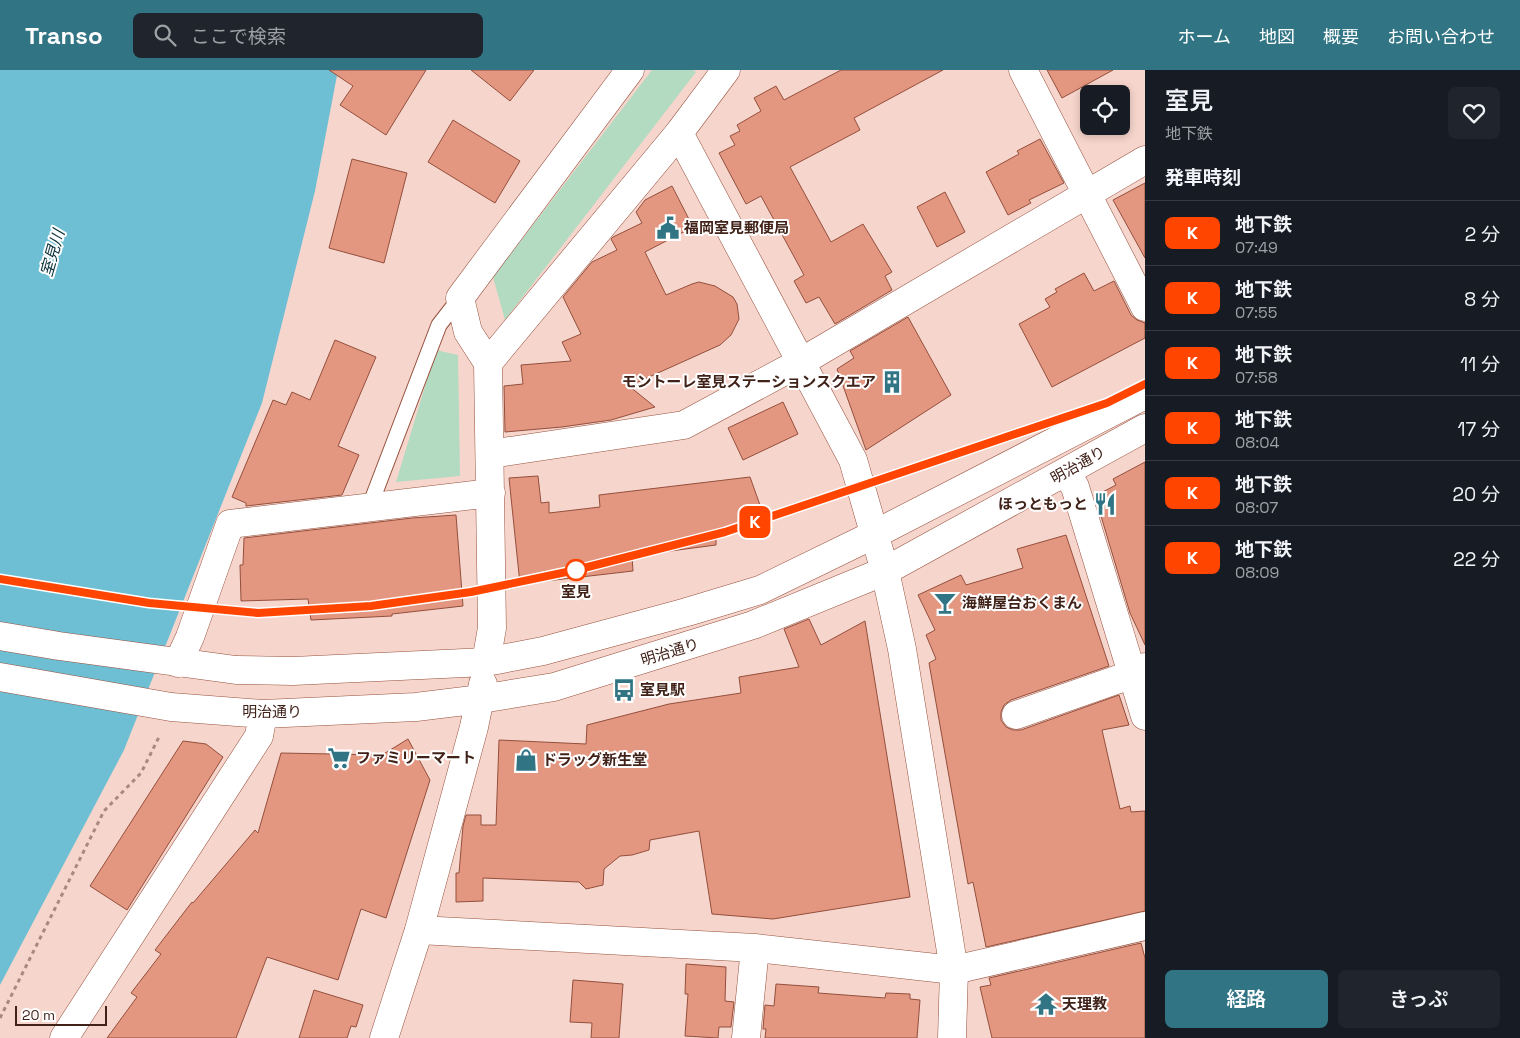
<!DOCTYPE html>
<html lang="ja">
<head>
<meta charset="utf-8">
<style>
  body { margin:0; font-family:"Space Grotesk","Noto Sans JP",sans-serif; background:#20242c; color:#f1f3f6; height:100vh; display:flex; flex-direction:column; font-size:19px; white-space:nowrap }
  * { box-sizing:border-box; margin:0 }
  p { font-size:16px; color:#9ea1a6 }
  .icon { flex:none; width:28px; height:28px; fill:none; stroke:currentColor; stroke-width:2; stroke-linecap:round; stroke-linejoin:round }
  .map { position:relative; flex:1; overflow:hidden }
  .details { display:flex; flex-direction:column; background:#171b24; width:375px }
  .details>* { flex:none }
  .badge { padding:0 10px; border-radius:8px; font-size:18px; line-height:32px }
  .controls { position:absolute; left:1080px; top:15px; display:grid; gap:10px }
  .controls a { display:grid; place-items:center; width:50px; height:50px; border-radius:8px; background:#171b24; box-shadow:0 2px 8px #0003; font-size:25px }
  .scale { position:absolute; left:15px; bottom:12px; width:92px; box-sizing:border-box; padding-left:5px; border:2px solid #402219; border-top:0; font-size:14px; line-height:18px; white-space:nowrap; color:#402219; -webkit-text-stroke:4px #fefefe; paint-order:stroke }
  .map>.badge { position:absolute; translate:-50% -50%; box-shadow:0 0 0 2px #fff }
  h2 { padding:0 20px; font-size:19px; line-height:45px }
  .round { display:grid; place-items:center; flex:none; width:52px; height:52px; border-radius:8px; background:#20242c }
  .overview { display:flex; align-items:center; justify-content:space-between; height:85px; padding:0 20px }
  h1 { font-size:24px; font-weight:600; line-height:38px }
  .button { display:flex; gap:10px; margin-top:auto; padding:10px 20px }
  .button a { flex:1; height:58px; border-radius:8px; background:#317585; color:#fff; font-size:20px; font-weight:600; line-height:58px; text-align:center }
  .button a+a { background:#20242c; color:#f1f3f6 }
  ul { padding:0; list-style:none }
  li { display:flex; align-items:center; gap:15px; height:65px; padding:0 20px; border-top:1px solid #363941 }
  li div { flex:1 }
  li b { display:block; font-size:19px }
  li em { font-style:normal }
  li .badge { min-width:55px; font-weight:700; text-align:center }
  header { display:flex; align-items:center; gap:30px; box-sizing:border-box; height:70px; padding:0 25px; background:#317585; color:#fff }
  header strong { font-size:24px }
  nav { display:flex; gap:28px; margin-inline-start:auto; font-size:18px }
  .search { width:350px; height:45px; background:#20242c; display:flex; align-items:center; gap:12px; box-sizing:border-box; padding:0 18px; border-radius:8px; color:#9ea1a6; font-size:19px }
  main { display:flex; flex:1; min-height:0 }
  .map>svg:first-child { display:block }
  .green { fill:#b3dbc1 }
  .water { fill:#6ebfd4 }
  .building { fill:#e39781; stroke:#944f3c }
  .lines { fill:none; stroke-linecap:round; stroke-linejoin:round }
  .service-casing { stroke:#97513e; stroke-width:17 }
  .minor-casing { stroke:#97513e; stroke-width:29 }
  .tertiary-casing { stroke:#97513e; stroke-width:29 }
  .path { stroke:#a88980; stroke-width:3; stroke-dasharray:4 4; stroke-linecap:butt }
  .service { stroke:#fff; stroke-width:15 }
  .minor { stroke:#fff; stroke-width:28 }
  .tertiary { stroke:#fff; stroke-width:28 }
  .line-casing { stroke:#fff; stroke-width:11 }
  .line { stroke:#ff4500; stroke-width:8 }
  .stop-dot { fill:#fff; stroke:#ff4500; stroke-width:2.5 }
  .labels { text-anchor:middle; stroke-width:4; stroke-linejoin:round; paint-order:stroke }
  .poi-label { font-size:15px; font-weight:bold; fill:#402219; stroke:#fefefe; text-anchor:start }
  .street-label { font-size:15px; fill:#402219; stroke:#fefefe }
  .stop-label { font-size:15px; font-weight:bold; fill:#402219; stroke:#fefefe }
  .water-label { font-size:16px; font-style:italic; fill:#0c333c; stroke:#fefefe }
</style>
</head>
<body>
<header>
<strong>Transo</strong>
<div class="search"><svg class="icon" aria-label="search" viewBox="0 0 24 24"><circle cx="10" cy="10" r="6"/><path d="M15 15l6 6"/></svg>ここで検索</div>
<nav><a>ホーム</a><a>地図</a><a>概要</a><a>お問い合わせ</a></nav>
</header>
<main>
<div class="map">
<svg width="1145" height="968" viewBox="0 0 1145 968">
  <rect width="100%" height="100%" fill="#f6d5cc"/>
  <path class="green" d="M652,0H693L696,2L505,250L493,207Z
    M436,280L458,285L460,406L396,412Z"/>
  <path class="water" d="M0,0H338L315,121L262,333L124,680L0,915Z"/>
  <path class="building" d="M329,0H426L386,65L340,35L353,16Z
    M471,0H534L510,31Z
    M841,0H943L854,48L860,60L790,97L831,172L863,154L892,202L885,206L892,220L835,254L819,227L806,233L794,211L804,205L761,126L746,134L719,83L735,75L730,66L740,61L737,55L761,41L754,28L776,16L784,30Z
    M1047,0H1113L1062,28Z
    M453,50L520,91L495,133L428,92Z
    M1040,69L1064,113L1029,130L1031,133L1008,145L986,102L1019,84L1017,81Z
    M352,89L407,103L384,193L329,178Z
    M1145,113V188L1113,130Z
    M672,116L693,157L645,182L666,225L692,214L699,212L715,216L733,227L737,234L739,249L731,265L720,275L629,316L655,337L611,350L562,357L505,362L504,316L523,314L521,295L571,291L562,272L581,264L563,227L592,192L617,180L611,169L613,167L642,153L636,142L645,130Z
    M945,122L965,162L937,177L917,137Z
    M1084,203L1094,221L1114,211L1131,245L1137,250L1145,253V268L1052,317L1019,254L1050,237L1045,229L1057,222L1055,219Z
    M908,247L951,325L866,380L837,299L854,288L850,281Z
    M335,270L376,287L338,376L359,385L342,425L246,436V433L232,427L273,330L286,335L292,322L310,330Z
    M783,332L798,364L743,390L728,358Z
    M1145,392V575L1130,543L1095,426L1116,415L1113,409Z
    M538,406L541,433L549,432V443L600,437L599,425L750,407L766,452L726,465L716,466V475L632,486L633,501L520,514L509,408Z
    M456,445L463,536L392,544V546L311,550L308,529L241,531L240,495H243L244,468L412,448Z
    M1066,465L1109,596L1011,630L1004,635L1001,642V650L1006,657L1013,660H1021L1119,625L1129,655L1102,660L1120,739L1130,736L1131,742L1145,741V841L986,877L973,812L968,814L929,593L936,589L926,565L935,560L918,525L961,505L966,515L1023,498L1017,479Z
    M809,549L821,575L865,551L910,827L773,849L712,844L699,761L650,770L649,780L632,785L620,786L604,799L603,815L586,819L579,812L483,808V831L456,832V803H459L463,756L466,745H481V755H496L499,670L586,674L587,655L669,634L741,623L739,607L799,597L784,559Z
    M408,669L430,710L386,848L361,839L338,910L267,887L236,968H107L137,927L131,923L161,884L155,880L192,832L193,833L255,760L258,763L281,683L382,685Z
    M183,671L206,674L223,687L127,840L90,816Z
    M1141,873L1145,888V968H992L980,917L991,915L989,908Z
    M686,894L726,897L725,931L734,932L731,957H719L718,968L685,966L688,924H685Z
    M573,910L623,914L619,968H591L592,953L570,952Z
    M776,914L819,917L818,923L885,928L886,923L910,924V929L920,930L917,968H765L766,959H763L765,935L774,936Z
    M314,920L363,935L356,957L351,956L347,968H299Z"/>
  <g class="lines">
    <defs>
      <path id="service" d="M369,438L439,255L460,228"/>
      <path id="minor" d="M1023,0L1145,237
        M488,293L468,262L460,228L630,0
        M490,384L684,355L801,292L1145,90
        M1066,402L1075,417L1145,646
        M486,592L492,558L488,293L679,63
        M178,593L190,567L230,454L491,423
        M1016,645L1133,604L1145,597
        M419,860L755,878L954,900L1145,856
        M746,968L755,878"/>
      <path id="tertiary" d="M726,0L679,63L853,390L885,501L902,579L954,900L952,968
        M0,566L59,576L236,600L293,601L486,592L543,581L687,542L760,520L875,464L1145,325
        M0,607L171,637L263,644L416,637L481,629L554,617L753,555L885,501L1145,358
        M64,968L259,666L263,644
        M384,968L419,860L474,657L483,614"/>
    </defs>
    <use href="#service" class="service-casing"/>
    <use href="#minor" class="minor-casing"/>
    <use href="#tertiary" class="tertiary-casing"/>
    <path class="path" d="M0,948L104,741L141,703L160,665"/>
    <use href="#service" class="service"/>
    <use href="#minor" class="minor"/>
    <use href="#tertiary" class="tertiary"/>
  </g>
  <g class="lines">
    <defs>
      <path id="line" d="M0,509L149,533L258,543L371,536L471,522L576,500L725,462L1107,333L1145,314"/>
    </defs>
    <use href="#line" class="line-casing"/>
    <use href="#line" class="line"/>
  </g>
  <defs>
    <symbol id="civic-bare" viewBox="-9 -9 18 18"><path d="M-.6-6.5H3V-4.5H.6V-3L4-1V1h2V6H-6V1h2V-1L-.6-3ZM-1.2 2.5V6h2.4V2.5Z" fill="#317585" stroke="#fefefe" stroke-width="2.5" paint-order="stroke"/></symbol>
    <symbol id="building-bare" viewBox="-9 -9 18 18"><path d="M-4-6H4V6H1V3H-1V6H-4ZM-2.5-4.3h1.7v1.8h-1.7ZM.8-4.3h1.7v1.8H.8ZM-2.5-1h1.7V.8h-1.7ZM.8-1h1.7V.8H.8Z" fill="#317585" stroke="#fefefe" stroke-width="2.5" paint-order="stroke"/></symbol>
    <symbol id="restaurant-bare" viewBox="-9 -9 18 18"><path d="M-5-6h1v4h1v-4h1v4h1v-4h1v5L-1.5 .5V6h-2V.5L-5-1ZM5-6V6H3V1.5H1.5Q1.5-4 5-6Z" fill="#317585" stroke="#fefefe" stroke-width="2.5" paint-order="stroke"/></symbol>
    <symbol id="bar-bare" viewBox="-9 -9 18 18"><path d="M-6-5H6L.8 .8V4.5H3.5V6h-7V4.5H-.8V.8Z" fill="#317585" stroke="#fefefe" stroke-width="2.5" paint-order="stroke"/></symbol>
    <symbol id="bus-bare" viewBox="-9 -9 18 18"><path d="M-5-6H5V4H4V6H2V4H-2V6H-4V4H-5ZM-3.5-4V0h7V-4ZM-3.5 1.2v1.5H-2V1.2ZM2 1.2v1.5H3.5V1.2Z" fill="#317585" stroke="#fefefe" stroke-width="2.5" paint-order="stroke"/></symbol>
    <symbol id="supermarket-bare" viewBox="-9 -9 18 18"><path d="M-6-5.5h2.5l.6 2H6L4.5 2H-2.5L-4.4-4H-6ZM-1.5 3.2a1.3 1.3 0 1 0 .1 0ZM3 3.2a1.3 1.3 0 1 0 .1 0Z" fill="#317585" stroke="#fefefe" stroke-width="2.5" paint-order="stroke"/></symbol>
    <symbol id="shop-bare" viewBox="-9 -9 18 18"><path d="M-5-2.5h2.3a2.7 3.5 0 0 1 5.4 0H5L5.5 6h-11ZM-1.5-2.5h3a1.5 2.3 0 0 0-3 0Z" fill="#317585" stroke="#fefefe" stroke-width="2.5" paint-order="stroke"/></symbol>
    <symbol id="temple-bare" viewBox="-9 -9 18 18"><path d="M0-6L5-2H3V0L6.5 2.5H4V6H1.5V3h-3V6H-4V2.5H-6.5L-3 0V-2H-5Z" fill="#317585" stroke="#fefefe" stroke-width="2.5" paint-order="stroke"/></symbol>
  </defs>
  <g fill-rule="evenodd">
    <use href="#civic-bare" x="652" y="142" width="32" height="32"/>
    <use href="#building-bare" x="876" y="296" width="32" height="32"/>
    <use href="#restaurant-bare" x="1089" y="418" width="32" height="32"/>
    <use href="#bar-bare" x="929" y="517" width="32" height="32"/>
    <use href="#bus-bare" x="608" y="604" width="32" height="32"/>
    <use href="#supermarket-bare" x="323" y="672" width="32" height="32"/>
    <use href="#shop-bare" x="510" y="674" width="32" height="32"/>
    <use href="#temple-bare" x="1030" y="918" width="32" height="32"/>
  </g>
  <circle class="stop-dot" cx="576" cy="500" r="10"/>
  <g class="labels">
    <g class="poi-label">
      <text x="684" y="163">福岡室見郵便局</text>
      <text x="876" y="317" text-anchor="end">モントーレ室見ステーションスクエア</text>
      <text x="1088" y="439" text-anchor="end">ほっともっと</text>
      <text x="962" y="538">海鮮屋台おくまん</text>
      <text x="640" y="625">室見駅</text>
      <text x="356" y="693">ファミリーマート</text>
      <text x="542" y="695">ドラッグ新生堂</text>
      <text x="1062" y="939">天理教</text>
    </g>
    <g class="street-label">
      <text transform="translate(1078 395) rotate(-29)" y="5">明治通り</text>
      <text transform="translate(670 582) rotate(-17)" y="5">明治通り</text>
      <text x="272" y="647">明治通り</text>
    </g>
    <g class="stop-label">
      <text x="576" y="527">室見</text>
    </g>
    <g class="water-label">
      <text transform="translate(52 183) rotate(-74)" y="6">室見川</text>
    </g>
  </g>
</svg>
<div class="controls">
<a><svg class="icon" aria-label="locate" viewBox="0 0 24 24"><circle cx="12" cy="12" r="6"/><path d="M12 2v4M12 18v4M2 12h4M18 12h4"/></svg></a>
</div>
<div class="scale">20 m</div>
<b class="badge" style="left:755px;top:452px;background:#ff4500;color:#fff">K</b>
</div>
<section class="details">
<div class="overview"><div><h1>室見</h1><p>地下鉄</p></div><a class="round"><svg class="icon" aria-label="heart" viewBox="0 0 24 24"><path d="M12 20l-8-8c-3-5 5-10 8-4 3-6 11-1 8 4z"/></svg></a></div>
<h2>発車時刻</h2>
<ul>
<li><span class="badge" style="background:#ff4500;color:#fff">K</span><div><b>地下鉄</b><p>07:49</p></div><em>2 分</em></li>
<li><span class="badge" style="background:#ff4500;color:#fff">K</span><div><b>地下鉄</b><p>07:55</p></div><em>8 分</em></li>
<li><span class="badge" style="background:#ff4500;color:#fff">K</span><div><b>地下鉄</b><p>07:58</p></div><em>11 分</em></li>
<li><span class="badge" style="background:#ff4500;color:#fff">K</span><div><b>地下鉄</b><p>08:04</p></div><em>17 分</em></li>
<li><span class="badge" style="background:#ff4500;color:#fff">K</span><div><b>地下鉄</b><p>08:07</p></div><em>20 分</em></li>
<li><span class="badge" style="background:#ff4500;color:#fff">K</span><div><b>地下鉄</b><p>08:09</p></div><em>22 分</em></li>
</ul>
<div class="button"><a>経路</a><a>きっぷ</a></div>
</section>
</main>
</body>
</html>
